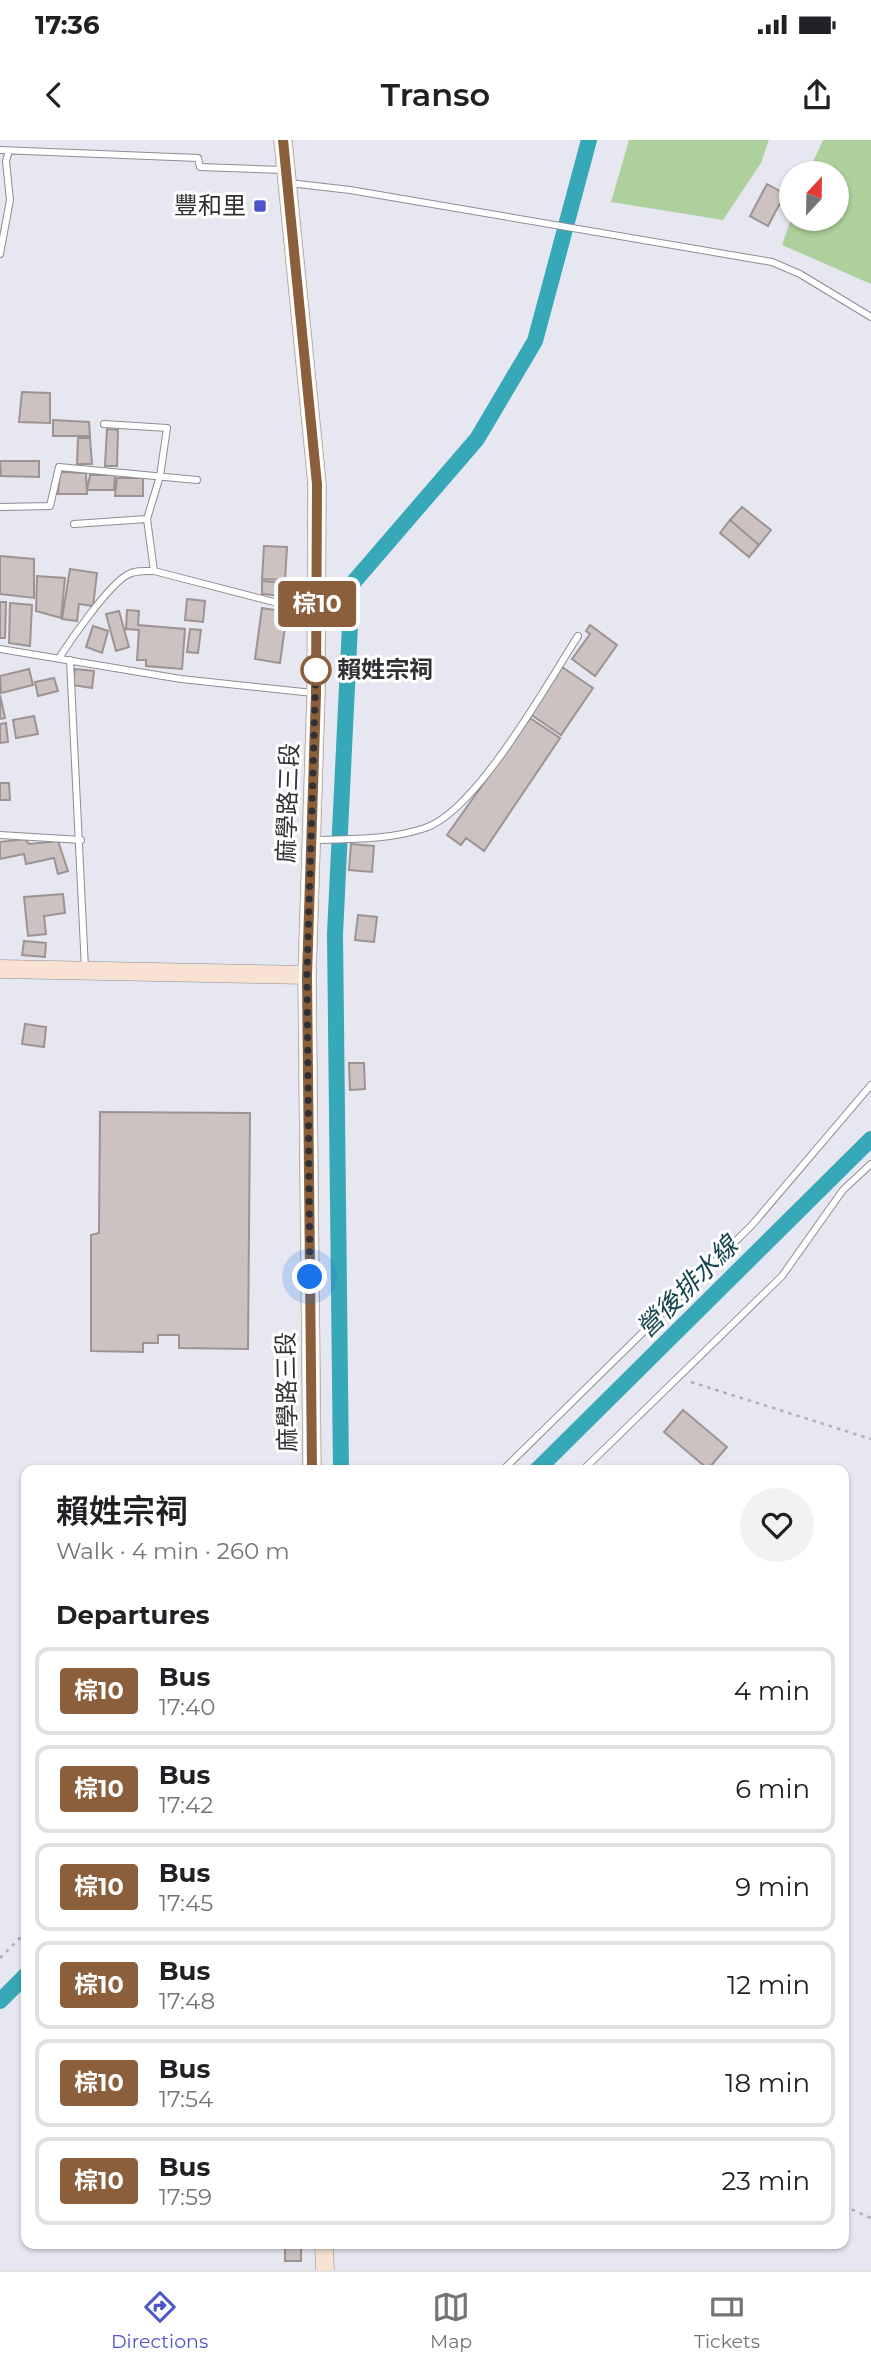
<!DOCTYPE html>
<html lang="en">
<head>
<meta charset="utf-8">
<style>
  body { margin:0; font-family:Montserrat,"Noto Sans TC",sans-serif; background:#f2f2f2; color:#202124; height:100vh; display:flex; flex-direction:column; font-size:26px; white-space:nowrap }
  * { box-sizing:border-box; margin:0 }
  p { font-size:23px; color:#757577 }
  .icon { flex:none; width:38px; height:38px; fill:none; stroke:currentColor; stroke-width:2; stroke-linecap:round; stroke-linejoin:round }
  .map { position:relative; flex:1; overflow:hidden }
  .details { position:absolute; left:21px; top:1325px; width:828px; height:784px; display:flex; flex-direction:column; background:#fff; border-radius:14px; box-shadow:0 2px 5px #0004 }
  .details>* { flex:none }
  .badge { padding:0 14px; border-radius:5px; font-size:24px; line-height:46px }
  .needle { width:46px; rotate:22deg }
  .tools { position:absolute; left:779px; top:21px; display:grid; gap:14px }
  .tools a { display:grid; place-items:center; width:70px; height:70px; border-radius:50%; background:#fff; box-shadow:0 2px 5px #0004; font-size:35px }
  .you { position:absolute; width:35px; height:35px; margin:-18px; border:5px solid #fff; border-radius:50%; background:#1a73e8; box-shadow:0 0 0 10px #1a73e833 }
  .map>.badge { position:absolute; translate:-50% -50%; box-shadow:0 0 0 4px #fff }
  h2 { padding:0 35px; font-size:26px; line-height:63px }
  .round { display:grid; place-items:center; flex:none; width:74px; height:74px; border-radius:37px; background:#f2f2f2 }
  .overview { display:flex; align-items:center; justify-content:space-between; height:119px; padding:0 35px }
  h1 { font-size:33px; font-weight:600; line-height:52px }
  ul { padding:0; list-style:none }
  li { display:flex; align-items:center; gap:21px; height:88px; margin:0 14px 10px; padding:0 21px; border:4px solid #e0e0e0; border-radius:14px }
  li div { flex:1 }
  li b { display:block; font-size:26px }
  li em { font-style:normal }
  li .badge { min-width:77px; font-weight:700; text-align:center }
  .status { display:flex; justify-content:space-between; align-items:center; height:49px; padding:0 35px; background:#fff; direction:ltr }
  .status svg { height:19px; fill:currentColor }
  header { display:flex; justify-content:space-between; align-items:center; height:91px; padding:0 35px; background:#fff; font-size:32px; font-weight:600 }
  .tab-bar { display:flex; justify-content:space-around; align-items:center; height:98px; border-top:2px solid #e0e0e0; background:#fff; font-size:19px; color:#757577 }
  .tab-bar a { display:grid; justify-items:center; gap:4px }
  .tab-bar .selected { color:#4e54ca }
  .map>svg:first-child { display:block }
  .green { fill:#aed09c }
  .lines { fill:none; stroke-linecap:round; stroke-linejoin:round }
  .canal { stroke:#36a8b7; stroke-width:16 }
  .building { fill:#cdc2c2; stroke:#9e9393; stroke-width:2 }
  .lane-casing { stroke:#8d8d95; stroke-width:8 }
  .secondary-casing { stroke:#8d8d95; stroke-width:19 }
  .path { stroke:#aeafb7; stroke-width:2.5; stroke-dasharray:3.5 5; stroke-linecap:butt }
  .lane { stroke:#fff; stroke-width:6 }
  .secondary { stroke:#f8e2d3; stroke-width:18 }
  .line-casing { stroke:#fff; stroke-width:16 }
  .line { stroke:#8b5e3c; stroke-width:10 }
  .walk { stroke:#303134; stroke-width:7; stroke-dasharray:0 12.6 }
  .poi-dot { fill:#4e54ca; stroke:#fff; stroke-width:2.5 }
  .stop-dot { fill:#fff; stroke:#8b5e3c; stroke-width:3.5 }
  .labels { text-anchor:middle; stroke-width:6; stroke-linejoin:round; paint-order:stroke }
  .poi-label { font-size:24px; fill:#303134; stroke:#fff; text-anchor:end }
  .stop-label { font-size:24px; font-weight:bold; fill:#303134; stroke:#fff; text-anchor:start }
  .street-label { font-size:24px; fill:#303134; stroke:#fff }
  .water-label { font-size:26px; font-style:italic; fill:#15464d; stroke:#fff }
</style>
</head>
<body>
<div class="status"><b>17:36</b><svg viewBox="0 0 49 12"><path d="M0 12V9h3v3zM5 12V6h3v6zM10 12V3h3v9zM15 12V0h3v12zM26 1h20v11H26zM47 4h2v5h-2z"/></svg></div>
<header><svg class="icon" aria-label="back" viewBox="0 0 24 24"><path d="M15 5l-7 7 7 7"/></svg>Transo<svg class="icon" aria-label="share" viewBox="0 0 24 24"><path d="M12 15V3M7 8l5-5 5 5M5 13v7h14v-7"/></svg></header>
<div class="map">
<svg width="871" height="2130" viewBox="0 0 871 2130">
  <rect width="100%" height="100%" fill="#e6e7f0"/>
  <path class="green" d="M629,0H769L761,23L723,80L611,62Z
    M823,0H871V144L782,105L791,79H836V33H808Z"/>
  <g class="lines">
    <path class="canal" d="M341,1330L335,794L352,444L477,299L535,201L589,0
      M537,1330L871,999
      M0,1861L26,1835"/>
  </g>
  <path class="building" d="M767,44L785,54L768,86L750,76Z
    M22,252L50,253V283L19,282Z
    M53,280L89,282L90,296H53Z
    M107,289L118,290L117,326H105Z
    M78,298H90L92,324H77Z
    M0,321H39V337L1,336Z
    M60,332L86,333L87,354H58Z
    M90,335H115L114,350H87Z
    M117,338H143V356H115Z
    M742,367L771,390L759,405L730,380Z
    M730,380L759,405L749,417L720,393Z
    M264,406L287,407L285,440L262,439Z
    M0,416L34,419V458L0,454Z
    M70,429L97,433L93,466L79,464L77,481L62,479Z
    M37,436L65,438L61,478L36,471Z
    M262,441L284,443L283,456L262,454Z
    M187,459L205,461L203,482L185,480Z
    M0,462H6L5,498H0Z
    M10,463L32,465L30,506L9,503Z
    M262,468L287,472L280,523L255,519Z
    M127,470L139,471L138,485L185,489L182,529L146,526V520H137L139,490L126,489Z
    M119,471L129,507L116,511L106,474Z
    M590,485L617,505L595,536L572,519L590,494L586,491Z
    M93,486L108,491L102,513L86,507Z
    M190,489L201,490L198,513L187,512Z
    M562,527L593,548L561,595L530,574Z
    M29,529L33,545L1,553L0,536Z
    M75,529L94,531L92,548L73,545Z
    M54,538L58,551L38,556L35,542Z
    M0,555L5,578L0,579Z
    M34,576L38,594L16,598L13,580Z
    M530,578L560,598L484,711L466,698L461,705L447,695Z
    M6,583L8,602L0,603V584Z
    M0,643H9L10,660H0Z
    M25,699L29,704L58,701L68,731L58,734L54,718L26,724L24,714L0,719V702Z
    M351,704L374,706L372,732L349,730Z
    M63,754L65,773L44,776L46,794L28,796L24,757Z
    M358,775L377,777L374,802L355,800Z
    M24,801L46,803L45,817L22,815Z
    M25,884L46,887L44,907L22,904Z
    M349,923H364L365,949L350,950Z
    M100,972L250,973L248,1209L179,1208V1195H158V1203H143V1212L91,1211V1095L99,1093Z
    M683,1270L727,1307L708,1329L664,1292Z
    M240,2104H283L282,2108Z
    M285,2104H301V2121H285Z"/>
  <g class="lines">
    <defs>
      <path id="lane" d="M0,10L198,18L200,27L283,30
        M289,43L350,50L772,122L800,134L871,177
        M0,114L10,60L6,21L9,11
        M104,284L167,288L160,336L147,379L154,431
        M0,367L50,366L59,327L197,340
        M74,384L147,379
        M0,509L181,539L313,553
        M59,518C72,498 108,446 127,435C135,430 145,431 154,431L313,472
        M70,520L85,829
        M0,695L81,700
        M313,700C350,699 390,700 425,688C477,671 548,542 578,496
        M503,1330L752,1085L871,945
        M583,1330L782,1136L843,1050L871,1024"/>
      <path id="secondary" d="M283,0L317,344L316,554L307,835L312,1330
        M0,829L307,835
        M324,2104L325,2130"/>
    </defs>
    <use href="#lane" class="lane-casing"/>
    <use href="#secondary" class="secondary-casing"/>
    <path class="path" d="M691,1242L871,1299
      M0,1818L26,1792
      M844,2066L871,2078"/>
    <use href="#lane" class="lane"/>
    <use href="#secondary" class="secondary"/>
  </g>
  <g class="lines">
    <defs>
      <path id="line" d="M283,0L317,344L316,554L307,835L312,1330"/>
    </defs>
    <use href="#line" class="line-casing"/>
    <use href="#line" class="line"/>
    <path class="walk" d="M310,1137L307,835L316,527V530"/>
  </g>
  <rect class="poi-dot" x="253" y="59" width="14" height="14" rx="3.5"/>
  <circle class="stop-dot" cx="316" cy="530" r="14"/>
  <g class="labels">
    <g class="poi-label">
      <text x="246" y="74">豐和里</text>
    </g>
    <g class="stop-label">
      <text x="337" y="538">賴姓宗祠</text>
    </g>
    <g class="street-label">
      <text transform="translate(288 663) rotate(-88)" y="8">麻學路三段</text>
      <text transform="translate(287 1252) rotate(-91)" y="8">麻學路三段</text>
    </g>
    <g class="water-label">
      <text transform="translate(687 1147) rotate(-45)" y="9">營後排水線</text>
    </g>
  </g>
</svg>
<div class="tools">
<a><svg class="needle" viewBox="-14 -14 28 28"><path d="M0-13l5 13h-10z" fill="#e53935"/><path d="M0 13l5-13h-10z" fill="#757577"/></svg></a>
</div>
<div class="you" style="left:310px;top:1137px"></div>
<b class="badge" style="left:317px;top:464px;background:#8b5e3c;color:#fff">棕10</b>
<section class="details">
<div class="overview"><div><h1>賴姓宗祠</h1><p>Walk · 4 min · 260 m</p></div><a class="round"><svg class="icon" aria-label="heart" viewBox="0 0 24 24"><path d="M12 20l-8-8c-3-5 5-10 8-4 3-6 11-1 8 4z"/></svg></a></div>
<h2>Departures</h2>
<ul>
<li><span class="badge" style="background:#8b5e3c;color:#fff">棕10</span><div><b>Bus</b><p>17:40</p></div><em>4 min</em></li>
<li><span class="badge" style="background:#8b5e3c;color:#fff">棕10</span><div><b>Bus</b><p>17:42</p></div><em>6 min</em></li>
<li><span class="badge" style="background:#8b5e3c;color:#fff">棕10</span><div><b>Bus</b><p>17:45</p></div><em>9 min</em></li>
<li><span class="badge" style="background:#8b5e3c;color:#fff">棕10</span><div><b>Bus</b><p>17:48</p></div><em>12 min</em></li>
<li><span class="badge" style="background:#8b5e3c;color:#fff">棕10</span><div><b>Bus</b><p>17:54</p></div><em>18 min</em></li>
<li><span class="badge" style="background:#8b5e3c;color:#fff">棕10</span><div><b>Bus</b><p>17:59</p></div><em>23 min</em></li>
</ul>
</section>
</div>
<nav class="tab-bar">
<a class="selected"><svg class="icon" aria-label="directions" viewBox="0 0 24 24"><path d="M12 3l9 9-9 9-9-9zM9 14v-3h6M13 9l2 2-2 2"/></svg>Directions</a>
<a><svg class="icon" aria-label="map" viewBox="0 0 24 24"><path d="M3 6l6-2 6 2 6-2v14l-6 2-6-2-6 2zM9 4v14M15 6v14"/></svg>Map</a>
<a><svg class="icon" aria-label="tickets" viewBox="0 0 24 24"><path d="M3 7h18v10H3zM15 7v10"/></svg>Tickets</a>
</nav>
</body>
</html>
